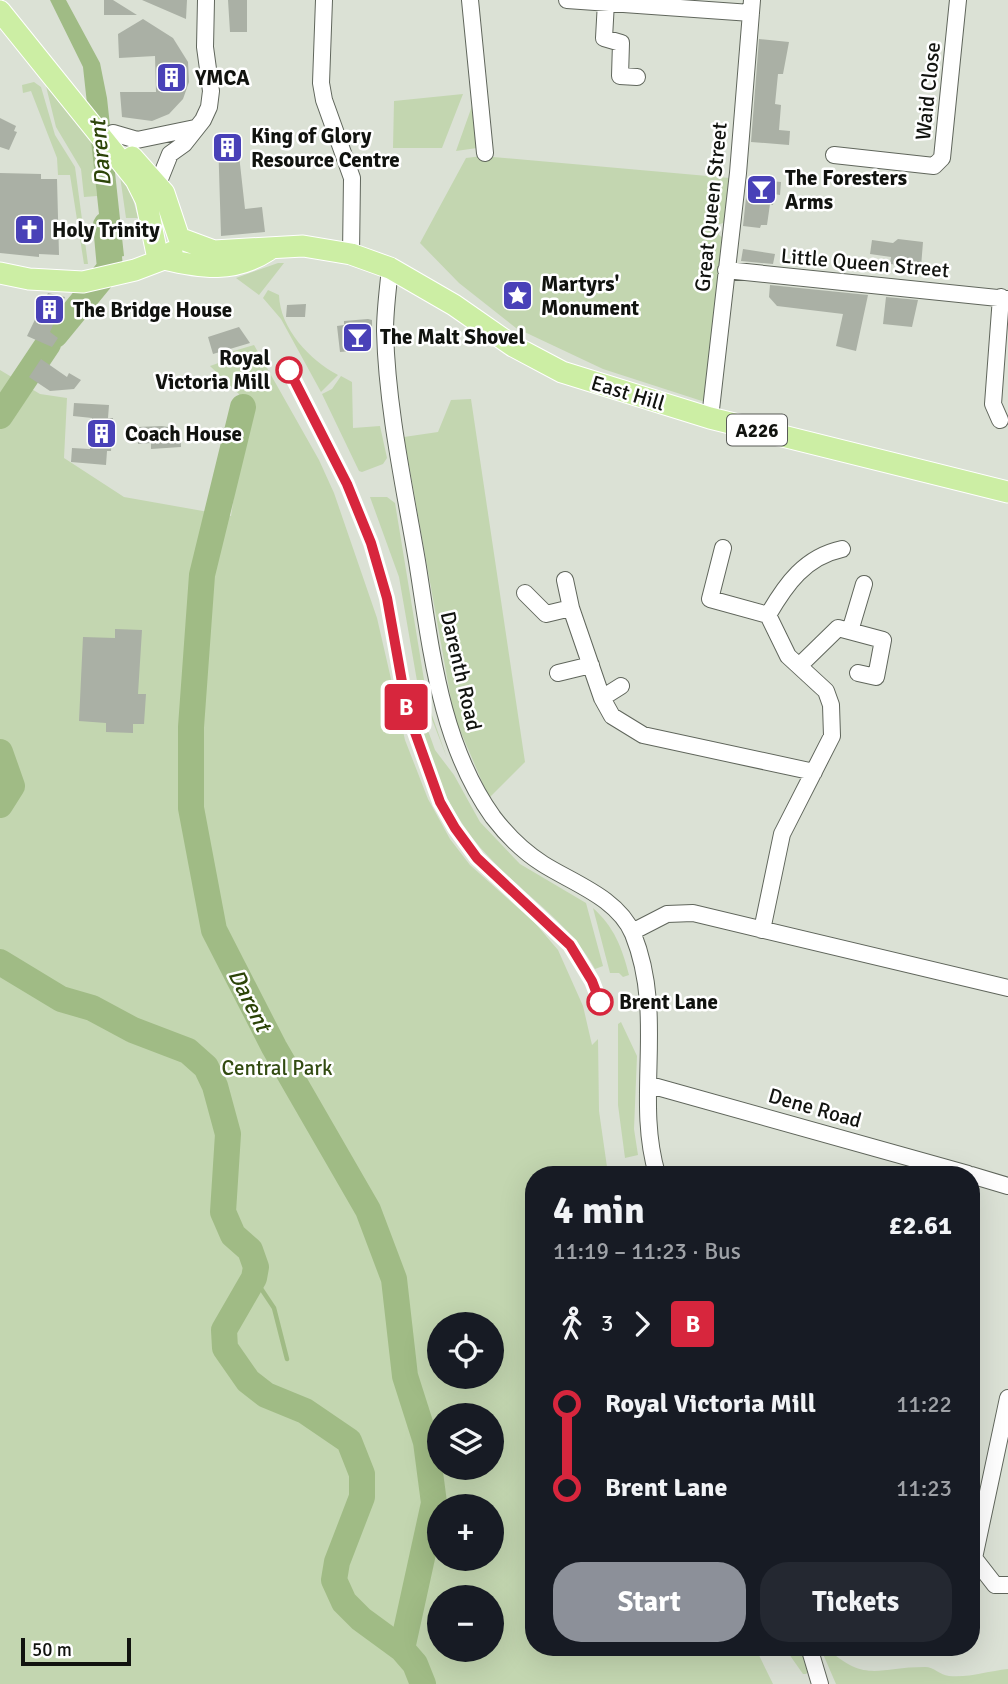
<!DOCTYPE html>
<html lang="en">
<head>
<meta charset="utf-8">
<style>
  body { margin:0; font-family:Signika,sans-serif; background:#242831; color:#f1f3f6; height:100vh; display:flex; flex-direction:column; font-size:26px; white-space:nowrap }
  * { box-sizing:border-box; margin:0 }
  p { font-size:23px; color:#9ea1a6 }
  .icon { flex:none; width:38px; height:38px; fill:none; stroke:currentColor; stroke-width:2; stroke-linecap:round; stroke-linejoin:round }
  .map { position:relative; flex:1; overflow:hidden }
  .panel { position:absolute; left:525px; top:1166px; width:455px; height:490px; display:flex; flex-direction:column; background:#171b24; border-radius:28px; box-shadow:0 7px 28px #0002 }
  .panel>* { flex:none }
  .badge { padding:0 14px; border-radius:5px; font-size:24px; line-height:46px }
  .tools { position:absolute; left:427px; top:1312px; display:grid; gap:14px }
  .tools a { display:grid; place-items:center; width:77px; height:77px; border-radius:50%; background:#171b24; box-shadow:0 7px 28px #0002; font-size:35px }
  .scale { position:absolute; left:21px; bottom:18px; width:110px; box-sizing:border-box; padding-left:7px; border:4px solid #11130f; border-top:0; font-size:19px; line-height:24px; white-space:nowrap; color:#11130f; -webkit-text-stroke:5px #fff; paint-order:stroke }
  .map>.badge { position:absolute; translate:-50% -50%; box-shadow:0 0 0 4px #fff }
  .legs { display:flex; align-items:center; gap:10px; height:77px; padding:0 28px; font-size:23px }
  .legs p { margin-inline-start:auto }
  .headline { display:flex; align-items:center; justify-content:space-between; height:119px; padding:0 28px }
  h1 { font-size:38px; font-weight:700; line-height:52px }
  .cta { display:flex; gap:14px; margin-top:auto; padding:14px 28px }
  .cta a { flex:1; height:80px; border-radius:28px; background:#8c9099; color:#fff; font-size:28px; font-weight:700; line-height:80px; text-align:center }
  .cta a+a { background:#242831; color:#f1f3f6 }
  ul { padding:0 28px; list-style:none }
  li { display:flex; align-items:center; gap:24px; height:84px; font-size:26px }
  li i { display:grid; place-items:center; width:10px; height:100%; margin:0 9px; background:currentColor }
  li i::after { content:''; width:18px; height:18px; margin:-9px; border:5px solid; border-radius:50%; background:#171b24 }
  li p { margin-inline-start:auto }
  li:first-child i { background:linear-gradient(#0000 50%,currentColor 0) }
  li:last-child i { background:linear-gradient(currentColor 50%,#0000 0) }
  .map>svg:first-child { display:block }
  .green { fill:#c3d6b0; fill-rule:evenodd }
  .water { fill:#a0bb85 }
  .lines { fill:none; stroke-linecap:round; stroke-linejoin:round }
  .stream { stroke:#a0bb85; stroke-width:4.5 }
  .river { stroke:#a0bb85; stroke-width:26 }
  .building { fill:#aab0a5 }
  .minor-casing { stroke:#60665c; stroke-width:18 }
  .major-casing { stroke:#fff; stroke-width:23 }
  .minor { stroke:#fff; stroke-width:16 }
  .major { stroke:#cceea4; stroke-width:21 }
  .line-1-casing { stroke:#fff; stroke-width:16 }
  .line-1 { stroke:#d7263d; stroke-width:10 }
  .stop-1-dot { fill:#fff; stroke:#d7263d; stroke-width:3.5 }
  .labels { text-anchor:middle; stroke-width:5; stroke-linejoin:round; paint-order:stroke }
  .shield { fill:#fff; stroke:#585a57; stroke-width:2 }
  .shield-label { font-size:19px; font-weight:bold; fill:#11130f }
  .poi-label { font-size:21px; font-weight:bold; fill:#11130f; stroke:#fff; text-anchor:start }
  .street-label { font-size:21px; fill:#11130f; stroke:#fff }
  .stop-label { font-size:21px; font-weight:bold; fill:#11130f; stroke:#fff; text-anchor:end }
  .park-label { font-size:21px; fill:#324b11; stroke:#fff }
  .water-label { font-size:23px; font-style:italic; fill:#2c4408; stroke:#fff }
</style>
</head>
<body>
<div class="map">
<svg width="1008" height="1684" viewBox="0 0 1008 1684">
  <rect width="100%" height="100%" fill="#dbe1d5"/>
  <path class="green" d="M34,82L41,87L55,135L75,167L88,264H84L70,175H58L57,158L31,91L23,93L22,85Z
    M45,82L91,134L97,196L84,197L81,169L56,127Z
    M463,94L442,148H393L394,101Z
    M472,106L477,148L456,151Z
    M482,156L730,178L726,222L717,225L716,232L725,240L705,402L603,369L516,328L459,283L420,243L466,158Z
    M120,176L130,188L138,218H126Z
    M278,263H284L259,295L236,278Z
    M268,290L279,295C280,329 310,360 338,375L321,392L281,319L263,298Z
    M254,345L319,460L334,493L377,618L405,740L428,799L450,839L470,865L535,923L558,950L583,1006L592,1045L598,1039L599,1111L608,1174H534V1647H755L773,1684H0V370L40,394L67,398L64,458L124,497L231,516L248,403L210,366L227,360V353ZM439,1325H492V1377H439ZM439,1416H492V1468H439ZM439,1507H492V1559H439ZM439,1598H492V1650H439Z
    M341,376L352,382L353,428L380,426L387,458L383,464L362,472L359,471L322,394L332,389Z
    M471,399L525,762L489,798L454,716L404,437L438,432L451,400Z
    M370,497H387L395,503L428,704L447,758L417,681L399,577Z
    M411,683L435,750L454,775L480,822L520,864L586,903L603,966L595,969C569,922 525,896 489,857C445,812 420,745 411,683Z
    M593,908C614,927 622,947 629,975L623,977L619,973H610Z
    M621,1022L637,1056L634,1129L638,1155L625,1158L618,1105V1024Z
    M784,1647H801L809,1671L806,1674H803Z
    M820,1647H825C867,1684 876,1667 925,1667C934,1667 940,1675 949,1676C969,1678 988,1671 1008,1669V1684H836Z"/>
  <path class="water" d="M50,0H66L100,63L107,98L124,256L104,260L83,67Z"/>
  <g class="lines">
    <path class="stream" d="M254,1278L274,1308L287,1359"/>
    <path class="river" d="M55,335L110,268L106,225
      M243,407L202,575L191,727V808L214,930L274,1047L368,1210L394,1279L405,1376L426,1442L434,1503L402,1649
      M0,416L48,344
      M0,752L12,786L0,805
      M0,962L61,999L92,1008L133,1030L188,1051L206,1067L215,1086L228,1134L223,1212L233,1235L250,1250L256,1267L254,1278L224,1330L225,1348L248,1381L266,1395L305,1411L349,1441L362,1474V1497L337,1562L334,1580L344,1602L361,1619L402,1649L415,1664L423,1684"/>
  </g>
  <path class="building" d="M104,0H113L137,15H104Z
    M142,0H187L186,19Z
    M228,0H247V32H230Z
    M143,19L173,38L188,62L189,82L183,99L169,114L152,121L122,117L120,92H156L155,56L119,58L118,34Z
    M759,39L789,42L783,74H778L775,104L781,105L779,130L790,131L789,145L751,142Z
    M0,118L16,126L14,131L17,132L9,150L0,147Z
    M237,137L245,209L262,207L265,232L221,236L218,138Z
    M0,173L41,174V179H57L59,255L39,254V257L0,253Z
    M748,179L781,182L780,195L774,194L773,205L770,204L767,225H761L760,228L743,226Z
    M898,239L923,242L921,267L890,264L891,257L870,254L872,240L893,243Z
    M743,249L775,254L773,264L741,261Z
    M770,285L868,295L856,351L836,346L843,314L777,306L769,297Z
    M48,293L65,297L50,332L58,338L52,347L27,336Z
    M886,297L918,300L912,327L883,324Z
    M306,304L305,317H286L287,305Z
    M368,319L372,320V349L340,352L337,326L344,325V321Z
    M239,327L250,343L213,354L208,337Z
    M41,359L67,377L69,373L81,380L74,389L50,391L29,377Z
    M74,403L109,405L108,418H113L111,451H107L106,465L71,462L72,448L90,449L92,418L73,416Z
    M137,427L162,426L180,429L181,447L151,449V443L138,444Z
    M115,629L142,630L138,694H146L144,724H133V733L106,732V723L79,721L83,637L115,638Z"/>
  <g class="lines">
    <defs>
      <path id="minor" d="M324,0L321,83L324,100L352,178L351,254
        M470,0L485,153
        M567,0L751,13
        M606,2L604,38L621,43L620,76L637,77
        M113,133L137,140L195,128
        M834,155L934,166L942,158L958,0
        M158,184L170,154L184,144L203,120L209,107L211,91L205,47L206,0
        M390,268C388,289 385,310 385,331C387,408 404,485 417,561C431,648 440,743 493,817C506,834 524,852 543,864C573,883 618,898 633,934C666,1016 634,1097 657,1174
        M726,270L1008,299
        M710,418L738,173L752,0
        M1000,420L993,404L1001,297
        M723,548L710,599L768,615
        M565,580L571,608
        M525,593L546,614L571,608L602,698L612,716L643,735L814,772
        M850,631L864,584
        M799,666L838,628L883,640L876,677L858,673
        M558,673L591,665
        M602,698L621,686
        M762,930L782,834L832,736L831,705L826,691L788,656L768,615C786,584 805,557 842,549
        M632,932L667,914L693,913L1008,988
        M650,1085L968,1174
        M971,1175L1008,1186
        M1008,1398L974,1558L995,1585H1008
        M809,1647L820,1684"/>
      <path id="major" d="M0,11L136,180L146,200L157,254L164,259
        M132,157L164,193L179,238
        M179,238L214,251L303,246L351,254L390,268L454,305L513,346L562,372L710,418L1008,492
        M164,259C202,268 234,273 269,250
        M0,273L29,279L83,282L135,270L164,259L172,252"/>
    </defs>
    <use href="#minor" class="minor-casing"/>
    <use href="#major" class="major-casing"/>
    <use href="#minor" class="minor"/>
    <use href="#major" class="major"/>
  </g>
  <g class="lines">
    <defs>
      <path id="line-1" d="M289,370L347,484L371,543L387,598L407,710L440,802L455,828L477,858L570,945L592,981L600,1002"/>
    </defs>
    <use href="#line-1" class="line-1-casing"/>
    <use href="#line-1" class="line-1"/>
  </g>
  <defs>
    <symbol id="building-square" viewBox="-11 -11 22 22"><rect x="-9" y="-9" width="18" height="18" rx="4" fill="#4941b8" stroke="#fff"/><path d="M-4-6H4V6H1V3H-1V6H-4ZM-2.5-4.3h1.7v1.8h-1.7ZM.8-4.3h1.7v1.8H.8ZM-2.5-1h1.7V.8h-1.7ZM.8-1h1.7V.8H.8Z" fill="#fff"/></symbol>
    <symbol id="bar-square" viewBox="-11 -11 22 22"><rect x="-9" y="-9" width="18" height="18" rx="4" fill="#4941b8" stroke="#fff"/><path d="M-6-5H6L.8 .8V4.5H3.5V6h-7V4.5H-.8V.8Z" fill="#fff"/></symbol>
    <symbol id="church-square" viewBox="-11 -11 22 22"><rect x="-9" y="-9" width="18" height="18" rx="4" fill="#4941b8" stroke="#fff"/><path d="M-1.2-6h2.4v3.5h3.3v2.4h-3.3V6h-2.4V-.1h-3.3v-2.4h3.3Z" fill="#fff"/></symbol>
    <symbol id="sight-square" viewBox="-11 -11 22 22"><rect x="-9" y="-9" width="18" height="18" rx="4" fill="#4941b8" stroke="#fff"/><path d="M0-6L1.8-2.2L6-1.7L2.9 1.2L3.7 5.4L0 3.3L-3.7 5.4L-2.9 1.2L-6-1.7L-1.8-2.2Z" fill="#fff"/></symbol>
  </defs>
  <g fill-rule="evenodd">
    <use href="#building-square" x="154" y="60" width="35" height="35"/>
    <use href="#building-square" x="210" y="130" width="35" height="35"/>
    <use href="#bar-square" x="744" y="172" width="35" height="35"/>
    <use href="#church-square" x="12" y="212" width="35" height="35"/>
    <use href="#sight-square" x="500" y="278" width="35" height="35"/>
    <use href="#building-square" x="32" y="292" width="35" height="35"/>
    <use href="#bar-square" x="340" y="320" width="35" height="35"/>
    <use href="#building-square" x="84" y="416" width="35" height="35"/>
  </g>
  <g class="stop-1-dot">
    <circle cx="289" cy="370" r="12"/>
    <circle cx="600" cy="1002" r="12"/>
  </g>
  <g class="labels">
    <rect class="shield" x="727" y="414.5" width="60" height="31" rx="5"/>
    <g class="shield-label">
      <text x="757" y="437">A226</text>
    </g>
    <g class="poi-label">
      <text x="195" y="85">YMCA</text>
      <text x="251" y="143">King of Glory<tspan x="251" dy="24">Resource Centre</tspan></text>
      <text x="785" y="185">The Foresters<tspan x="785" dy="24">Arms</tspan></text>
      <text x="52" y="237">Holy Trinity</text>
      <text x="541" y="291">Martyrs'<tspan x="541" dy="24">Monument</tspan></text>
      <text x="73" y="317">The Bridge House</text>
      <text x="380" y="344">The Malt Shovel</text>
      <text x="125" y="441">Coach House</text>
    </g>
    <g class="street-label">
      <text transform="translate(928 91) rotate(-84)" y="7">Waid Close</text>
      <text transform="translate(711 207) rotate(-84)" y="7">Great Queen Street</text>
      <text transform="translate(865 263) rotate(5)" y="7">Little Queen Street</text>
      <text transform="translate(628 393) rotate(17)" y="7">East Hill</text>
      <text transform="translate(461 671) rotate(77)" y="7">Darenth Road</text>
      <text transform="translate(815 1108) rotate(16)" y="7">Dene Road</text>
    </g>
    <g class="stop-label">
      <text x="270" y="365">Royal<tspan x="270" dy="24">Victoria Mill</tspan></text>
      <text x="619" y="1009" text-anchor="start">Brent Lane</text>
    </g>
    <g class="park-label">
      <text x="277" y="1075">Central Park</text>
    </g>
    <g class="water-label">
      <text transform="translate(100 153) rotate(-95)" y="8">Darent</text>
      <text transform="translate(250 1000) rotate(63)" y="8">Darent</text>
    </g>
  </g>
</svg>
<div class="tools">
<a><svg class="icon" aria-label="locate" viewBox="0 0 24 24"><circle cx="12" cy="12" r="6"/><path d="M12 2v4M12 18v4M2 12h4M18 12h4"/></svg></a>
<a><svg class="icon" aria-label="layers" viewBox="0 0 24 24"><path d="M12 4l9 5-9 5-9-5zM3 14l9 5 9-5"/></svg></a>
<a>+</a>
<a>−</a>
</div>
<div class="scale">50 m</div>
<b class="badge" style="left:406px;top:707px;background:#d7263d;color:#fff">B</b>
<section class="panel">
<div class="headline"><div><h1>4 min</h1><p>11:19 – 11:23 · Bus</p></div><b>£2.61</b></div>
<div class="legs"><svg class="icon" aria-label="walk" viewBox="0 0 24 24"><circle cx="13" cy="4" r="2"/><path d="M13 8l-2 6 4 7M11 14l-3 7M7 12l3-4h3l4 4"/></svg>3<svg class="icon" aria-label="forward" viewBox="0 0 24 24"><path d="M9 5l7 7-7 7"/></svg><b class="badge" style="background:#d7263d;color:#fff">B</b></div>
<ul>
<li><i style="color:#d7263d"></i><b>Royal Victoria Mill</b><p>11:22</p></li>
<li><i style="color:#d7263d"></i><b>Brent Lane</b><p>11:23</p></li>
</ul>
<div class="cta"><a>Start</a><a>Tickets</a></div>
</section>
</div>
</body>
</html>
